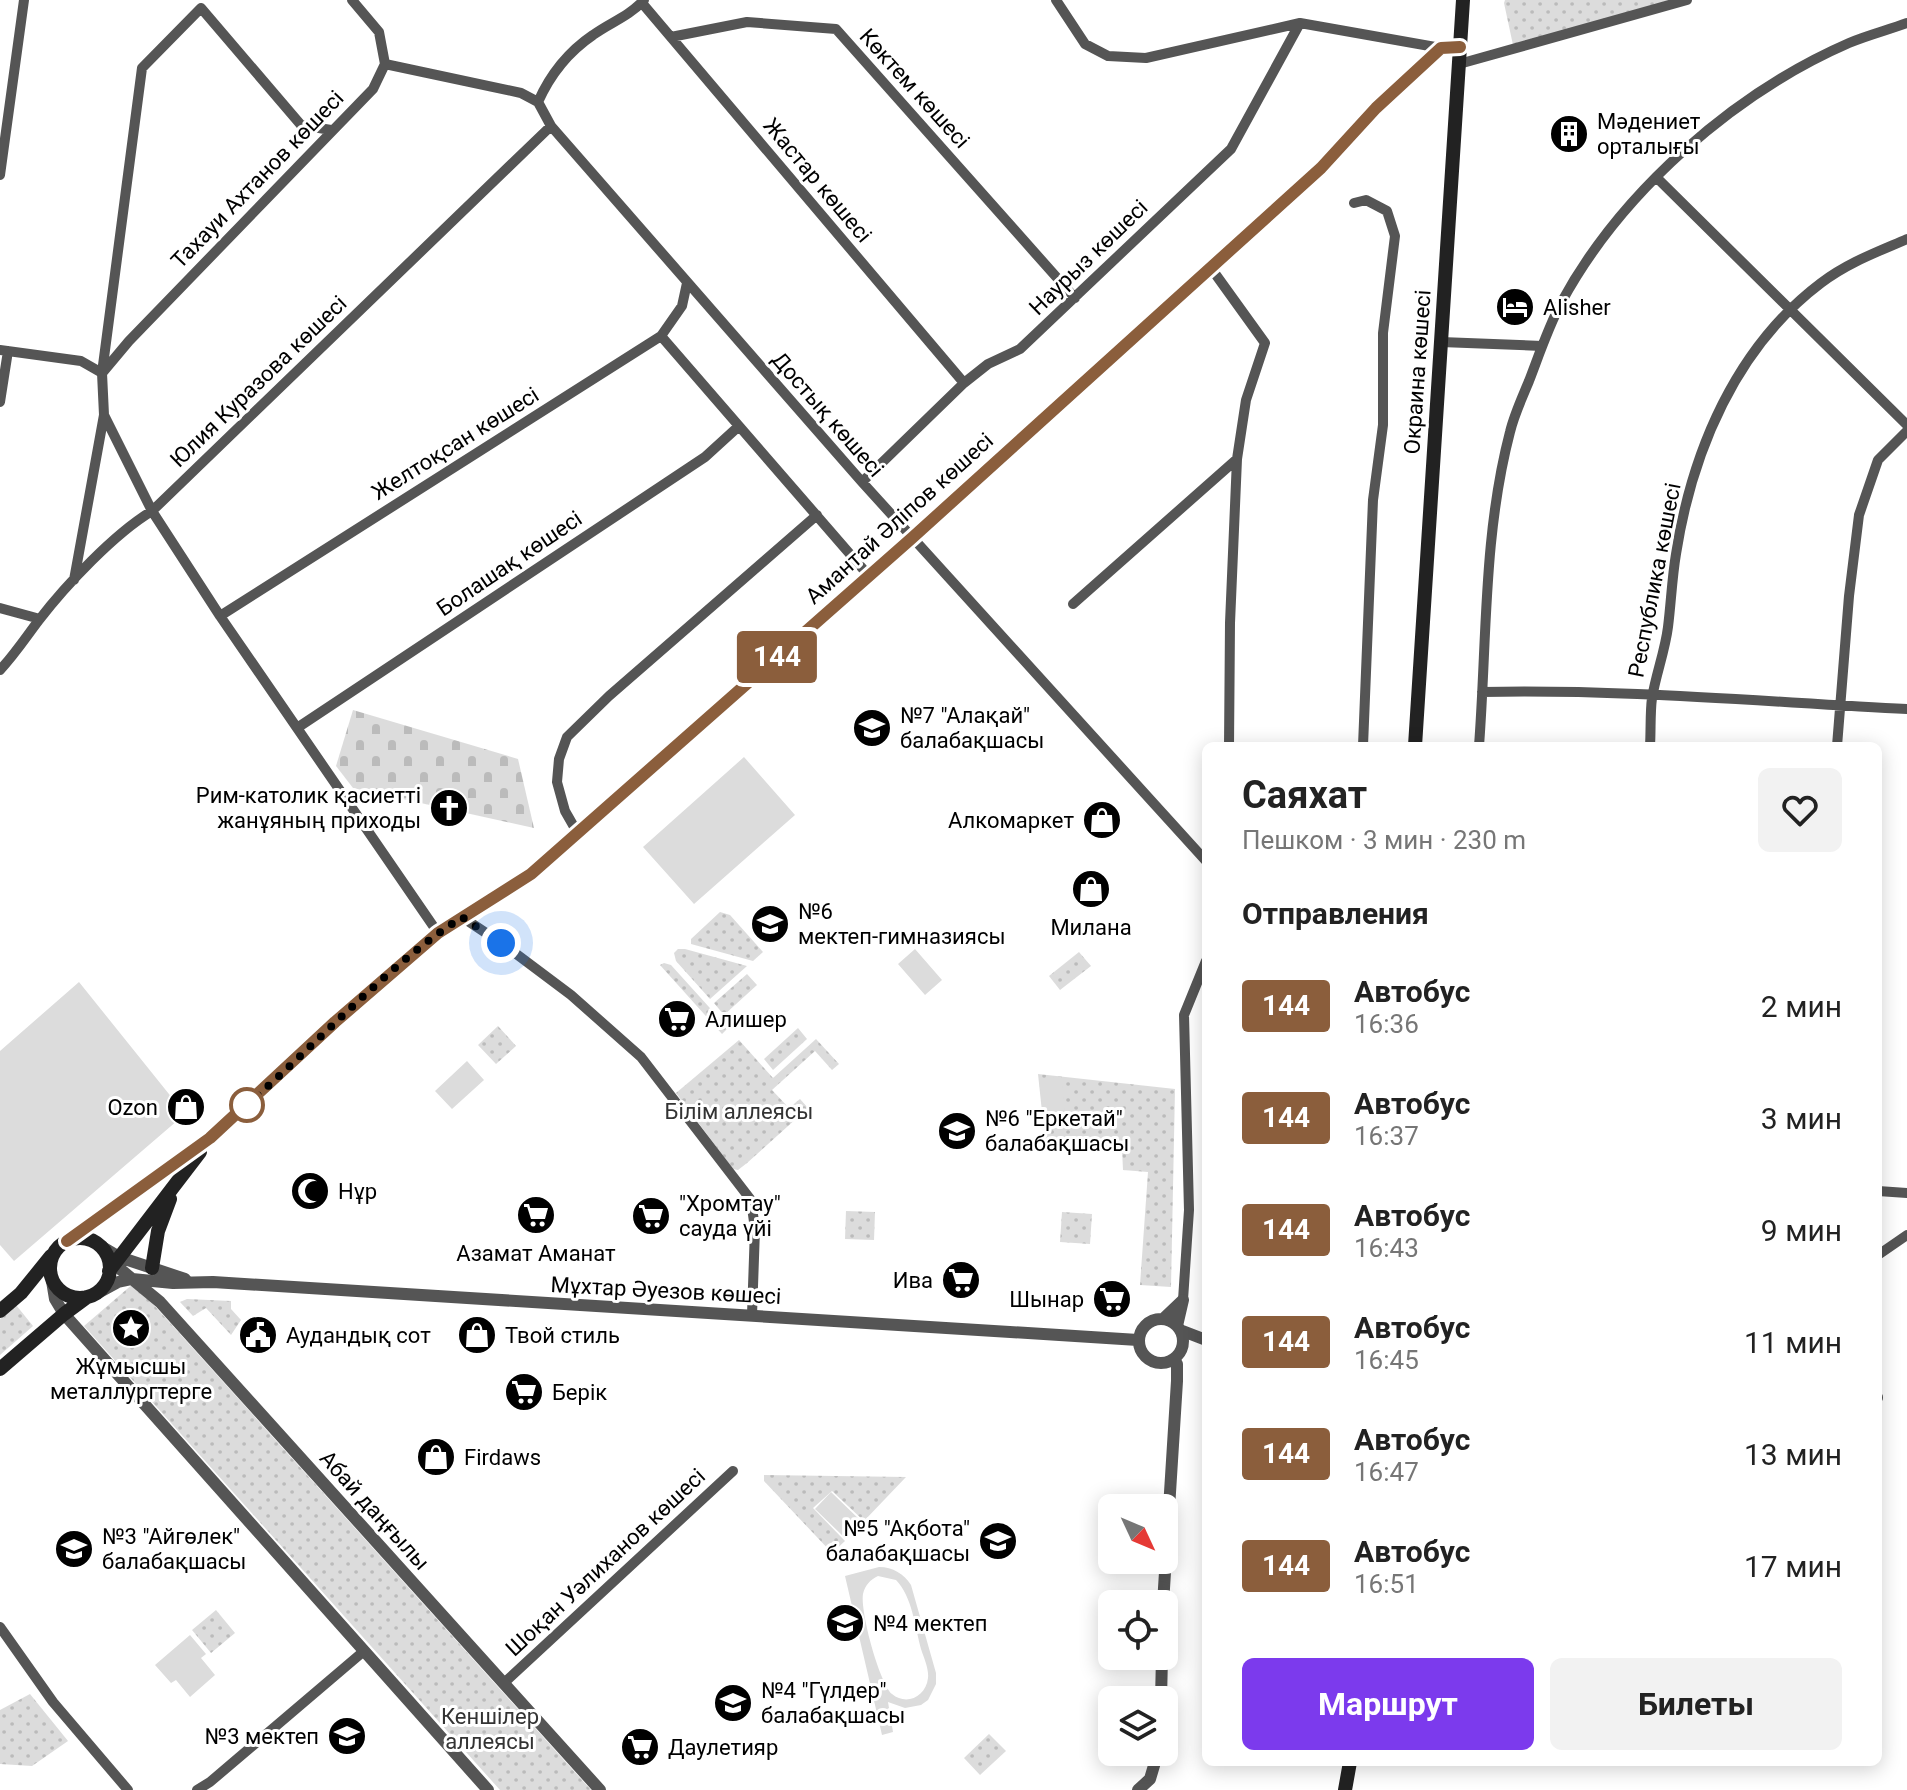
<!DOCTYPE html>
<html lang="ru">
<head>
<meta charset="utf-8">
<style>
  body { margin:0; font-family:Roboto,sans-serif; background:#f2f2f2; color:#222; height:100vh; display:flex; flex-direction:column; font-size:30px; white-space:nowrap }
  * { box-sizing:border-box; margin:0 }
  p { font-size:26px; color:#767676 }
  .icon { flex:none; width:44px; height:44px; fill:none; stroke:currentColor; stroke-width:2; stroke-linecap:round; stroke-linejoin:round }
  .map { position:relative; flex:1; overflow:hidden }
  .sheet { position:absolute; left:1202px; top:742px; width:680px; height:1024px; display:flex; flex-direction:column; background:#fff; border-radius:12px; box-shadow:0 4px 20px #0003 }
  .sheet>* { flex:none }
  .badge { padding:0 16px; border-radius:6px; font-size:28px; line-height:52px }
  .needle { width:52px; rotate:134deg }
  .buttons { position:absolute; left:1098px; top:1494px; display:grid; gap:16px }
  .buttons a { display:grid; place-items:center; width:80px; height:80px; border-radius:12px; background:#fff; box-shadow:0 4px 20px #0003; font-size:40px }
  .you { position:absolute; width:40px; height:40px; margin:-20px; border:6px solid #fff; border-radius:50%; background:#1a73e8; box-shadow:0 0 0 12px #1a73e833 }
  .map>.badge { position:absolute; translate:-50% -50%; box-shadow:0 0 0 4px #fff }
  h2 { padding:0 40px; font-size:30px; line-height:72px }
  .round { display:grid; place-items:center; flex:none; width:84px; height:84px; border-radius:12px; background:#f2f2f2 }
  .head { display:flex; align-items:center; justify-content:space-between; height:136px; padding:0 40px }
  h1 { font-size:38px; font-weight:700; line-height:60px }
  .primary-button { display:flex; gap:16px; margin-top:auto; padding:16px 40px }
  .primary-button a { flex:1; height:92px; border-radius:12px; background:#7c3aed; color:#fff; font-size:32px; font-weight:700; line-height:92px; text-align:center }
  .primary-button a+a { background:#f2f2f2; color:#222 }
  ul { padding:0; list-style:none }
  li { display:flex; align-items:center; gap:24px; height:112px; padding:0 40px }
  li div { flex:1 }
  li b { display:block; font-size:30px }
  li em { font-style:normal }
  li .badge { min-width:88px; font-weight:700; text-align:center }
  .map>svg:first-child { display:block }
  .grass { fill:url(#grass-dots) }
  .cemetery { fill:url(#cemetery-stones) }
  .garden { fill:#dcdcdc; fill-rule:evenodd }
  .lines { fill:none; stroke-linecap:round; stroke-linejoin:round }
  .minor { stroke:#555; stroke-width:10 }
  .tertiary { stroke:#555; stroke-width:12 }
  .secondary { stroke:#222; stroke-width:14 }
  .line-casing { stroke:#fff; stroke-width:18 }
  .line { stroke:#8b5e3c; stroke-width:12 }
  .walk { stroke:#000; stroke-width:8; stroke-dasharray:0 14.4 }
  .stop-dot { fill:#fff; stroke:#8b5e3c; stroke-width:4 }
  .labels { text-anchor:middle; stroke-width:6; stroke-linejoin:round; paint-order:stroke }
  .street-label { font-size:22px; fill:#000; stroke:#fff }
  .poi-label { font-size:22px; fill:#000; stroke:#fff; text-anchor:start }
  .park-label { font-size:22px; fill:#333; stroke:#fff }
</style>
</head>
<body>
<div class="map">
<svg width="1907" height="1790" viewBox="0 0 1907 1790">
  <defs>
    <pattern id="grass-dots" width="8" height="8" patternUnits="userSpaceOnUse" patternTransform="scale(2)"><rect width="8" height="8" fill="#dcdcdc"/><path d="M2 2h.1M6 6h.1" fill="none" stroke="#bbb" stroke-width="1.8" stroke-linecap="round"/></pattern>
    <pattern id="cemetery-stones" width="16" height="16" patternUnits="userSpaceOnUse" patternTransform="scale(2)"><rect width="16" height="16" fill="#dcdcdc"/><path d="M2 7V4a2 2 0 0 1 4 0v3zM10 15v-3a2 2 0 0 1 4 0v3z" fill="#bbb"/></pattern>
  </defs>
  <rect width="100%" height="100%" fill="#fff"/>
  <path class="grass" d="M1505,0H1678L1513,45L1504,3Z
    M720,912L730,915L763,952L753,961L691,944V939Z
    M678,949H685L747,966L710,999L676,961L674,953Z
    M1079,952L1091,966L1060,990L1049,976Z
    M664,963L671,965L728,1028L722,1034L660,965Z
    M747,974L757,985L724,1015L714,1003Z
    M498,1026L516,1046L496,1064L478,1045Z
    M798,1028L807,1039L773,1070L764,1059Z
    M816,1039L839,1064L832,1070L815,1051L772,1090L789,1108L800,1099L808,1108L747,1163L738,1170L733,1169L676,1093L739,1040L773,1078Z
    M1038,1074L1175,1089L1171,1287L1140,1285L1148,1172L1123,1170L1122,1149L1045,1140Z
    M846,1211L875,1212L874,1240L845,1239Z
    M1062,1212L1092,1214L1090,1244L1060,1242Z
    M134,1283L591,1790H500L84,1326Z
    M187,1299L231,1301V1309L241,1320L231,1335L206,1308L193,1316L180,1302Z
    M16,1305L33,1326L0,1355V1319Z
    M764,1475L906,1477L864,1521L832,1491L813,1508L845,1541L832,1553L764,1481Z
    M216,1610L235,1633L211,1653L192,1630Z
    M30,1694L68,1741L32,1766L0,1764V1710Z
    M989,1734L1006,1751L980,1775L964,1758Z"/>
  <path class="cemetery" d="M353,710L518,759L534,828L353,788L336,766Z"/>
  <path class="garden" d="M744,757L795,815L694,904L643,847Z
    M915,949L942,980L925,995L898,964Z
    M79,982L185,1114L14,1261L0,1245V1051Z
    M467,1061L484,1080L452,1109L435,1091Z
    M1061,1076L1066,1120L1044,1123L1039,1079Z
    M831,1492L861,1521L845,1538L815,1509Z
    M879,1567C893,1567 904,1574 911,1585L936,1673V1684L928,1700L921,1705L905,1708L888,1702L893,1732L882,1735L845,1576ZM878,1576L896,1580C912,1596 915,1627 921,1649C924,1658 929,1669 928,1678C926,1697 906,1706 892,1694C879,1682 860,1611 863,1594C865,1585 870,1580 878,1576Z
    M190,1635L206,1654L201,1658L215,1675L190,1697L176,1680L171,1683L155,1665Z"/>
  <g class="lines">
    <path class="minor" d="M1056,0L1085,44L1108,56L1146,58L1300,23L1441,48
      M642,3L964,383
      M671,37L747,22L836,29L1075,298
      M385,64L521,93L538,102L551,126L862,482L1206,861
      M1459,64L1687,0
      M538,102C550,75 568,52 593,35C611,22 628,17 644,0
      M331,130L301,125L201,8L142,68L102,373L104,415L152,511L220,616L438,933
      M0,175L24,0
      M1656,177L1907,425
      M1354,203L1366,200L1387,211L1395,236L1383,333V425L1373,500L1363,746
      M1211,268L1265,343L1246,400L1237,459L1230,623L1229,746
      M661,336L869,576
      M1441,342L1542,346
      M0,350L81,361L102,373
      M103,372L129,341L373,89L385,64L379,32L352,0
      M0,402L8,351
      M862,482L964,383L988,364L1020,349L1231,149L1300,23
      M74,580L104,415
      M1073,604L1237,459
      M0,608L40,619
      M220,616L661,336L682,306L687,283
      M0,670C15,654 26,637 39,620C66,585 114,534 152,511L551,126
      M1482,692C1624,689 1766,702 1907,709
      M297,728L705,457L739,426
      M1479,746C1487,641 1483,535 1510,432C1514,415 1522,398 1529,381C1539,355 1548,328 1561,303C1621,192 1734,93 1849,43C1868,35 1888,30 1907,23
      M1650,746C1651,730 1650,713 1652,698C1656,674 1665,651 1668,627C1671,603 1672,578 1676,554C1692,451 1736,347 1821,283C1847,263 1877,252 1907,239
      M1837,746L1849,596L1859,515L1878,460L1907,431
      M577,832L565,811L557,782L559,759L567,737L609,696L817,515
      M462,917L507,947L571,995L641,1057L751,1200L755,1229L752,1315
      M1878,1191L1907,1193
      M1878,1255L1907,1235
      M1183,1300L1189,1210L1184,1015L1206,961
      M1878,1397V1398
      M0,1627L53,1702L128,1790
      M504,1683L733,1471
      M197,1790L210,1782L364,1651"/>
    <path class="tertiary" d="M97,1244L119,1257L185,1279
      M114,1264L160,1302L178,1322L600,1790
      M52,1281L55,1299L64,1314L488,1790
      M96,1294L118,1282L132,1279L173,1283L213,1282L1138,1340
      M1139 1341a22 22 0 1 1 44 0a22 22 0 1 1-44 0Z
      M1163,1319L1183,1300L1177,1326
      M1180,1330L1206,1340
      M1163,1604L1177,1381V1364L1174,1359
      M1161,1700L1162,1656
      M1138,1790L1150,1779L1158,1752"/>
    <path class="secondary" d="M1415,746L1463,0
      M50 1268a30 30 0 1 1 60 0a30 30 0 1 1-60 0Z
      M67,1241L210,1138L335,1022L438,933L531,874L912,538L1321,168L1376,108L1441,48L1460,47
      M152,1268L158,1231L170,1199
      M109,1271L200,1152
      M0,1311L21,1293L51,1256
      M0,1369L64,1314L87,1297
      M1345,1790L1350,1762"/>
  </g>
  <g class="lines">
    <defs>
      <path id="line" d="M67,1241L210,1138L335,1022L438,933L531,874L912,538L1321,168L1376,108L1441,48L1460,47"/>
    </defs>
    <use href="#line" class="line-casing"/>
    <use href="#line" class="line"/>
    <path class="walk" d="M247,1105C318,1043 383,969 462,917L501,943"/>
  </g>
  <defs>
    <symbol id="building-disc" viewBox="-11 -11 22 22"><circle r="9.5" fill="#000" stroke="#fff"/><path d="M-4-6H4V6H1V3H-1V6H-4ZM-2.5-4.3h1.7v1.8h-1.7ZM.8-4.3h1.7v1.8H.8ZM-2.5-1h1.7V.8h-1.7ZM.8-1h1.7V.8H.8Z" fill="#fff"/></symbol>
    <symbol id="hotel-disc" viewBox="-11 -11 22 22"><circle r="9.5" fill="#000" stroke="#fff"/><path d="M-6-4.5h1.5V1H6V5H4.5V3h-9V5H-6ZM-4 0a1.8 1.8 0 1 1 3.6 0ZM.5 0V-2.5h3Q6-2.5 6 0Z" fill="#fff"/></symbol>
    <symbol id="school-disc" viewBox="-11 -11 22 22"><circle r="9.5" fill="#000" stroke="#fff"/><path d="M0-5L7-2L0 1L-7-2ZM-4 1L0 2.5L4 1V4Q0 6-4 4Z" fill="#fff"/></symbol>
    <symbol id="church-disc" viewBox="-11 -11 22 22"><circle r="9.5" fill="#000" stroke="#fff"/><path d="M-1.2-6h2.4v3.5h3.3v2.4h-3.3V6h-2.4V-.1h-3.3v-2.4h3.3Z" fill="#fff"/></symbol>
    <symbol id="shop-disc" viewBox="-11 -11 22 22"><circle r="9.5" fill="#000" stroke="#fff"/><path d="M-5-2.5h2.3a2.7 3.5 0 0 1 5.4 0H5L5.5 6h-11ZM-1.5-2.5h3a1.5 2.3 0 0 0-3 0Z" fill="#fff"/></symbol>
    <symbol id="supermarket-disc" viewBox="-11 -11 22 22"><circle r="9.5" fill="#000" stroke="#fff"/><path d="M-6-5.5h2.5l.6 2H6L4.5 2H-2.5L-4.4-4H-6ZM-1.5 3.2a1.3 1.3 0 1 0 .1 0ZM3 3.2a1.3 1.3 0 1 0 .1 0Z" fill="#fff"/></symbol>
    <symbol id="mosque-disc" viewBox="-11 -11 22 22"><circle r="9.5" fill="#000" stroke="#fff"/><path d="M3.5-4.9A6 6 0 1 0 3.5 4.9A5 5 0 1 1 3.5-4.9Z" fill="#fff"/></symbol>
    <symbol id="sight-disc" viewBox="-11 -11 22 22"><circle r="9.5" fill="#000" stroke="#fff"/><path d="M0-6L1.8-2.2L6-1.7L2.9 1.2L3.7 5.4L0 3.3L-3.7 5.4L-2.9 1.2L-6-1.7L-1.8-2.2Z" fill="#fff"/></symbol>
    <symbol id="civic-disc" viewBox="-11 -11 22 22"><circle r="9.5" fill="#000" stroke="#fff"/><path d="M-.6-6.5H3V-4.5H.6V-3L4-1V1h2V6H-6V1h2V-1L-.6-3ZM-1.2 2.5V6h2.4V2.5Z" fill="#fff"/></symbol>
  </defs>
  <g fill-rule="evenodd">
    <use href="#building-disc" x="1547" y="112" width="44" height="44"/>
    <use href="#hotel-disc" x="1493" y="285" width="44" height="44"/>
    <use href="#school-disc" x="850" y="706" width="44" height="44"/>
    <use href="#church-disc" x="427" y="786" width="44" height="44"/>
    <use href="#shop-disc" x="1080" y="798" width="44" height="44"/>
    <use href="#shop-disc" x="1069" y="867" width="44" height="44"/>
    <use href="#school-disc" x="748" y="902" width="44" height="44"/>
    <use href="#supermarket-disc" x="655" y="997" width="44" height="44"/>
    <use href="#shop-disc" x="164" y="1085" width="44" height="44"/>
    <use href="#school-disc" x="935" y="1109" width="44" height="44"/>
    <use href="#mosque-disc" x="288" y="1169" width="44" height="44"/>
    <use href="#supermarket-disc" x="514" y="1193" width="44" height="44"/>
    <use href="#supermarket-disc" x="629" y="1194" width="44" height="44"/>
    <use href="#supermarket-disc" x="939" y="1258" width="44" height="44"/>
    <use href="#supermarket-disc" x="1090" y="1277" width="44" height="44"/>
    <use href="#sight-disc" x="109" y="1306" width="44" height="44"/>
    <use href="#civic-disc" x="236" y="1313" width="44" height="44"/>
    <use href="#shop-disc" x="455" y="1313" width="44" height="44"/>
    <use href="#supermarket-disc" x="502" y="1370" width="44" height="44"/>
    <use href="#shop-disc" x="414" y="1435" width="44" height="44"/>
    <use href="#school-disc" x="976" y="1519" width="44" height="44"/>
    <use href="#school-disc" x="52" y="1527" width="44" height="44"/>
    <use href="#school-disc" x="823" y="1601" width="44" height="44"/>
    <use href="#school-disc" x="711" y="1681" width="44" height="44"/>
    <use href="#school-disc" x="325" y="1714" width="44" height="44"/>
    <use href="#supermarket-disc" x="618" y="1725" width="44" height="44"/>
  </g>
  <circle class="stop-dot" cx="247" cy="1105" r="16"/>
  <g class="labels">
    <g class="street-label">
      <text transform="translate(915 88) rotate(48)" y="8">Көктем көшесі</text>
      <text transform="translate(257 179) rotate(-46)" y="8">Тахауи Ахтанов көшесі</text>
      <text transform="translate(818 180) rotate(50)" y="8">Жастар көшесі</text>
      <text transform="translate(1088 257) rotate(-44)" y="8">Наурыз көшесі</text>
      <text transform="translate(1417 372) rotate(-86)" y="8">Окраина көшесі</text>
      <text transform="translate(258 381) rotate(-44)" y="8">Юлия Куразова көшесі</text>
      <text transform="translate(828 414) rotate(49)" y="8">Достық көшесі</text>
      <text transform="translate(455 443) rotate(-32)" y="8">Желтоқсан көшесі</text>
      <text transform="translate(899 518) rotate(-42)" y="8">Амантай Әліпов көшесі</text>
      <text transform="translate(509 563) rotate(-34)" y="8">Болашақ көшесі</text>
      <text transform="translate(1654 580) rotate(-79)" y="8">Республика көшесі</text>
      <text transform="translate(666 1290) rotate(3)" y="8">Мұхтар Әуезов көшесі</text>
      <text transform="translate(375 1510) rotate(48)" y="8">Абай даңғылы</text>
      <text transform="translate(605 1562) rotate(-43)" y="8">Шоқан Уәлиханов көшесі</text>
    </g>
    <g class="poi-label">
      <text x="1597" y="129">Мәдениет<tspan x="1597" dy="25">орталығы</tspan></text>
      <text x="1543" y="315">Alisher</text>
      <text x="900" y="723">№7 "Алақай"<tspan x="900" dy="25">балабақшасы</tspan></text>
      <text x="421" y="803" text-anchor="end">Рим-католик қасиетті<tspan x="421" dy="25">жанұяның приходы</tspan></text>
      <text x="1074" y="828" text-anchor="end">Алкомаркет</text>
      <text x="798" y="919">№6<tspan x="798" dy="25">мектеп-гимназиясы</tspan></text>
      <text x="1091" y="935" text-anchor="middle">Милана</text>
      <text x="705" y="1027">Алишер</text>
      <text x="158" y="1115" text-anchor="end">Ozon</text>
      <text x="985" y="1126">№6 "Еркетай"<tspan x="985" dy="25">балабақшасы</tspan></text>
      <text x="338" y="1199">Нұр</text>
      <text x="679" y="1211">"Хромтау"<tspan x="679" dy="25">сауда үйі</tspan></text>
      <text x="536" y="1261" text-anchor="middle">Азамат Аманат</text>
      <text x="933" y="1288" text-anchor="end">Ива</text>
      <text x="1084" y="1307" text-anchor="end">Шынар</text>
      <text x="286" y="1343">Аудандық сот</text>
      <text x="505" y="1343">Твой стиль</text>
      <text x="131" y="1374" text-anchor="middle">Жұмысшы<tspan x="131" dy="25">металлургтерге</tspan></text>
      <text x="552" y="1400">Берік</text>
      <text x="464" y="1465">Firdaws</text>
      <text x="970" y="1536" text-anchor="end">№5 "Ақбота"<tspan x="970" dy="25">балабақшасы</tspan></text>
      <text x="102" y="1544">№3 "Айгөлек"<tspan x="102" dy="25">балабақшасы</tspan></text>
      <text x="873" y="1631">№4 мектеп</text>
      <text x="761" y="1698">№4 "Гүлдер"<tspan x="761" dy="25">балабақшасы</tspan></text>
      <text x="319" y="1744" text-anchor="end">№3 мектеп</text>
      <text x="668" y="1755">Даулетияр</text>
    </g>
    <g class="park-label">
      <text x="739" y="1119">Білім аллеясы</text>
      <text x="490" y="1724">Кеншілер<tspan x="490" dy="25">аллеясы</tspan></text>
    </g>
  </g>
</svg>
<div class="buttons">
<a><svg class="needle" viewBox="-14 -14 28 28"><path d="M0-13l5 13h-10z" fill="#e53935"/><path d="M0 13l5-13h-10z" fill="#767676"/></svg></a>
<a><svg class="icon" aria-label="locate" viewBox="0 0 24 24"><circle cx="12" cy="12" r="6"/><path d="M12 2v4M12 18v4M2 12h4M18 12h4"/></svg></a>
<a><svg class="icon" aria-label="layers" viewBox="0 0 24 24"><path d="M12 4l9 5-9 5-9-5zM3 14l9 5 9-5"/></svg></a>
</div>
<div class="you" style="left:501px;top:943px"></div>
<b class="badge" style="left:777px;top:657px;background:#8b5e3c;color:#fff">144</b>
<section class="sheet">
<div class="head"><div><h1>Саяхат</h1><p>Пешком · 3 мин · 230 m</p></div><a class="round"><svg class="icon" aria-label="heart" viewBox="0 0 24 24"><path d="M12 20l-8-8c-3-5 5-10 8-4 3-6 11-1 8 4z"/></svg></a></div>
<h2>Отправления</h2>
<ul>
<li><span class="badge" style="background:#8b5e3c;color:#fff">144</span><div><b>Автобус</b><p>16:36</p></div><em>2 мин</em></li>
<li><span class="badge" style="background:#8b5e3c;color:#fff">144</span><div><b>Автобус</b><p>16:37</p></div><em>3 мин</em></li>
<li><span class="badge" style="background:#8b5e3c;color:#fff">144</span><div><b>Автобус</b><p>16:43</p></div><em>9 мин</em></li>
<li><span class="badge" style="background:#8b5e3c;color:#fff">144</span><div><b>Автобус</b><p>16:45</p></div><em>11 мин</em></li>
<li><span class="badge" style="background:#8b5e3c;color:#fff">144</span><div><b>Автобус</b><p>16:47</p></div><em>13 мин</em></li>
<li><span class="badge" style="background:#8b5e3c;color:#fff">144</span><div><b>Автобус</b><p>16:51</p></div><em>17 мин</em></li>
</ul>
<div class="primary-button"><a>Маршрут</a><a>Билеты</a></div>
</section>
</div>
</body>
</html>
